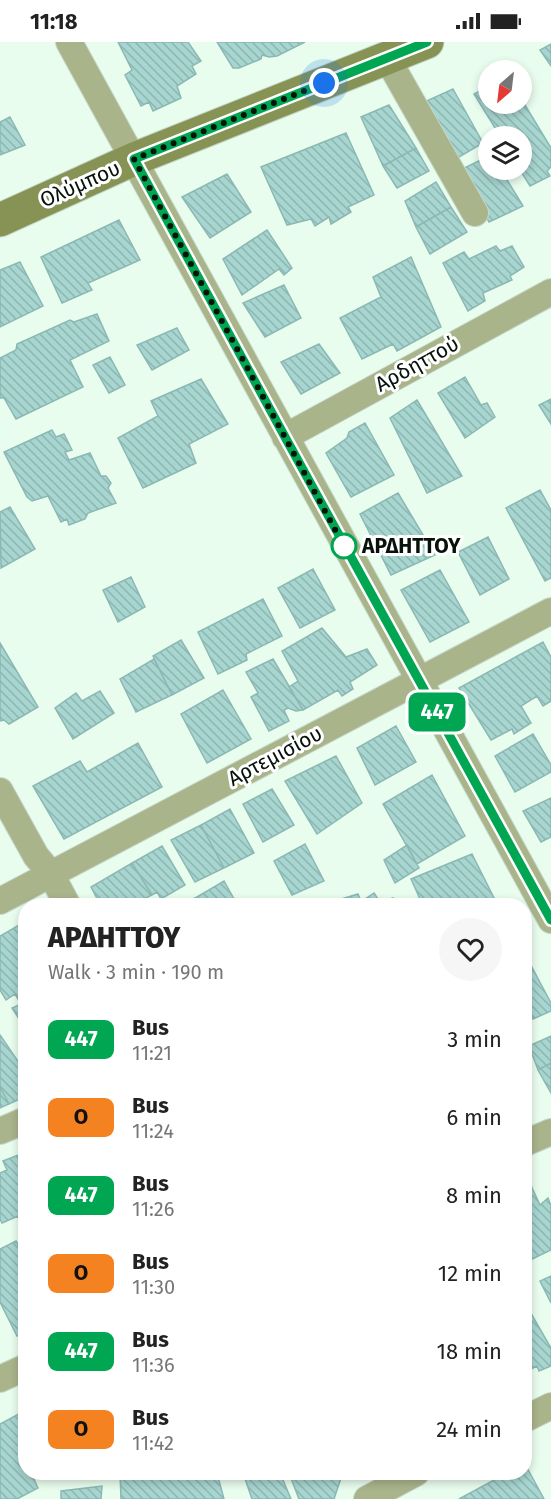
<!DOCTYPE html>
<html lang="en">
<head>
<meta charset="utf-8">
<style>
  body { margin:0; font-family:"Fira Sans",sans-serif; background:#f6f6f6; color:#222; height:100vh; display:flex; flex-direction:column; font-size:22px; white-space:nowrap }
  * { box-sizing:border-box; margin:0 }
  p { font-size:20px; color:#767676 }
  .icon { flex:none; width:33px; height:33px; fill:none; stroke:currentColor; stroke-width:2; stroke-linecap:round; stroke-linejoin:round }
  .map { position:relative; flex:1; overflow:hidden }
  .panel { position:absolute; left:18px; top:856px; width:514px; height:582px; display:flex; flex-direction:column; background:#fff; border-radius:24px; box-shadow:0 3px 9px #0003 }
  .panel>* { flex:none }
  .badge { padding:0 12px; border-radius:9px; font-size:21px; line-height:39px }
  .needle { width:39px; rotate:208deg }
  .fabs { position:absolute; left:478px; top:18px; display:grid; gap:12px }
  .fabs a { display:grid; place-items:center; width:54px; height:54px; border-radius:50%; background:#fff; box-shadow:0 3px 9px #0003; font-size:30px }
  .you { position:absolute; width:30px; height:30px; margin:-15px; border:4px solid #fff; border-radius:50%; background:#1a73e8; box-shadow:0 0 0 9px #1a73e833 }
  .map>.badge { position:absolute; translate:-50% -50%; box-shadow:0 0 0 3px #fff }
  .round { display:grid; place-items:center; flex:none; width:63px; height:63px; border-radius:32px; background:#f6f6f6 }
  .headline { display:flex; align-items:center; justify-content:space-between; height:102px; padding:0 30px }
  h1 { font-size:28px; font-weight:800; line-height:45px }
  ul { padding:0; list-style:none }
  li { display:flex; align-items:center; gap:18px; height:78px; padding:0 30px }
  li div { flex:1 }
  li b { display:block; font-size:22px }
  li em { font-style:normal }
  li .badge { min-width:66px; font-weight:700; text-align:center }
  .status { display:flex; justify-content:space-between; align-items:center; height:42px; padding:0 30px; background:#fff; direction:ltr }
  .status svg { height:16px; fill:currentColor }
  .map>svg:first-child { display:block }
  .building { fill:url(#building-back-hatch); stroke:#8bb8b3; stroke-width:1.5 }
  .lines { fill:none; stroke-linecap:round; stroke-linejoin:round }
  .street-casing { stroke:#c5d7ca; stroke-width:28 }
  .secondary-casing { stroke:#c5d7ca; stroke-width:35 }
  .street { stroke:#aab48b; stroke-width:26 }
  .secondary { stroke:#869354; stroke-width:33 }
  .line-casing { stroke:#fff; stroke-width:14 }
  .line { stroke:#00a651; stroke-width:9 }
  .walk { stroke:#07120a; stroke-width:6; stroke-dasharray:0 10.8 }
  .stop-dot { fill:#fff; stroke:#00a651; stroke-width:3 }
  .labels { text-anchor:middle; stroke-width:6; stroke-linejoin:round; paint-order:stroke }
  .street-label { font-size:21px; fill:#07120a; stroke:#fff }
  .stop-label { font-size:21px; font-weight:bold; fill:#07120a; stroke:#fff; text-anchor:start }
</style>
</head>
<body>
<div class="status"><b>11:18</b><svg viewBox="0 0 49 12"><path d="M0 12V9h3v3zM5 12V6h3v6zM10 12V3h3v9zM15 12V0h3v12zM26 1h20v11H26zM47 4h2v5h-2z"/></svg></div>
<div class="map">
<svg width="551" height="1457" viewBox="0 0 551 1457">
  <defs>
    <pattern id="building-back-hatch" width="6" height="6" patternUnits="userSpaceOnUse" patternTransform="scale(1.5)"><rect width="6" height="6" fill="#a7d5d0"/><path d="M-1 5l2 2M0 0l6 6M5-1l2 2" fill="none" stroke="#8eb6b1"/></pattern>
  </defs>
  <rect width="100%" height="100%" fill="#e9fdee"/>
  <path class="building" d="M118,0H188L201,19L192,24L196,32L177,44L181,56L153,69L149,60L141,64L125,33L132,28Z
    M217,0H305L277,14L269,15L262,13L261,17L239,26H233Z
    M551,2V24L540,8Z
    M489,44V62H522V58L551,106V125L547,129L550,134L530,144L520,128H522V94H500L474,52Z
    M453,47L483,101L454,118L422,61Z
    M389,63L416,106L383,124L361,75Z
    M10,75L25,103L0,113V80Z
    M346,91L374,153L348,165L351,170L331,182L329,175L315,184L311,177L287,183L261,125Z
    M416,106L429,129L397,146L383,124Z
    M489,114V128H501L523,164L489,180L460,128Z
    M227,132L251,170L210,196L182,155Z
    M436,140L451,165L416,185L405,159Z
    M451,165L467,190L430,212L416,185Z
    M119,178L140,218L88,241L92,248L62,261L41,215Z
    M267,188L292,226L284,233L279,227L242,253L223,217Z
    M496,204L500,209L512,204L524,225L510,234L512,238L483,251L485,259L468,269L443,221L464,210L469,217Z
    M411,215L441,285L397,309L393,302L362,317L340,276L381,255L373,235Z
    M20,220L43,264L0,285V228Z
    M284,243L301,276L265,295L243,261Z
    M97,272L109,299L70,318L83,345L16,377L4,356H0V316L16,308L17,302L70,278L74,280Z
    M177,286L189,308L152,328L137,303Z
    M319,302L340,331L301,352L281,320Z
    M110,315L125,343L109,351L93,323Z
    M465,335L481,363L487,361L495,375L465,396L438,351Z
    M201,337L228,382L189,402L196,421L143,446L118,396L158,374L151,359Z
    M551,357V382L539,363Z
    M417,358L462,434L427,451L390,376Z
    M365,381L394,433L351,455L326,411L347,396L349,390Z
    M52,388L56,395L64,392L72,408L65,410L69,418L90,411L101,434H106L111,441L108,446L116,461L88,471L85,477L69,483L67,477L61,480L48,454L32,459L27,455L4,410Z
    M540,448L551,468V536L545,539L506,466Z
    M398,451L435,513L391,533L360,472Z
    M10,465L35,507L1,526L0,470Z
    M488,495L509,537L480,553L458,510Z
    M313,527L335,568L300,586L278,546Z
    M440,528L469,580L430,600L401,548Z
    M131,535L145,565L118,580L103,548Z
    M263,557L282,594L246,612L247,618L218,632L198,590Z
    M322,586L346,615L367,607L377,623L350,640L353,647L342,654L338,648L303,668L289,645L298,639L282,609Z
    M181,598L204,636L172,653L153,614Z
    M543,600L551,615V659L543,664L537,654L521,664L531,681L514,692L512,687L491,698L459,646Z
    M0,601L38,665L9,682L4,678L0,679Z
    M154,617L172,653L136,670L120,637Z
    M273,617L303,668L296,669L288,666L284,668L289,679L269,689L251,655L258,651L246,630Z
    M223,648L251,697L207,721L181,672Z
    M100,649L114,671L73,697L55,666L76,651L82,659Z
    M396,684L416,720L375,743L357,706Z
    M533,692L551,723V730L515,750L495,714Z
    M138,701L162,745L64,797L33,744L80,719L87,730Z
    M336,714L362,761L317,792L285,739Z
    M432,733L465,794L417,822L383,762Z
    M272,747L294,783L263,800L243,762Z
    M551,756V795L541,800L523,769Z
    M230,767L254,811L224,826L201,783Z
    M201,783L224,826L195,840L171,798Z
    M305,802L324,839L292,853L274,819Z
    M407,803L419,826L395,841L384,818Z
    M162,804L185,843L161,857L157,850L152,853L132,821Z
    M472,812L496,860L487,864H423L411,837Z
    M132,821L152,853L130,864H101L91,845Z
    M224,839L238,864H178L197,855Z
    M374,851L380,860L393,856L397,864H364L362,859Z
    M358,852L363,864H329L328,861Z
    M26,879V981L23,983L12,966L21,962L15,952L6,958L0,948V894Z
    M525,912L551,961V969L533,977L528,967L525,968Z
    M0,993L26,1031V1054L9,1062L0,1045Z
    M551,994V1021L538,1028L529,1004Z
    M551,1021V1051L538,1028Z
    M0,1045L9,1062L0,1066Z
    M26,1110V1178L21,1180L18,1174L2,1181L0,1177V1131L7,1128L3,1119Z
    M528,1137L540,1163L548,1156L551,1164V1208L526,1220L525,1139Z
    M16,1199L26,1216V1290L17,1294L0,1260V1207Z
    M551,1234V1261L540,1239Z
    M525,1261L551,1306V1324L539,1329L537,1324L525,1330Z
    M26,1368V1431H40L33,1435L38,1446L17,1457H0V1382Z
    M525,1422L544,1457H459L507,1431H525Z
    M120,1431H217L224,1457H121Z
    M243,1431H280L291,1457H252Z
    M289,1431H339L341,1436L334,1457H299Z
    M102,1444L101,1457H61V1449Z"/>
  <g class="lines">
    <defs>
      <path id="street" d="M69,0L551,878
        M387,16L475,171
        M285,395L551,250
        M0,749L36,814L51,832L68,864
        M0,859L551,569
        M0,1089L26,1078
        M525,1101L551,1090
        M0,1337L26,1325
        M525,1377L551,1364
        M367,1457L416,1431"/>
      <path id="secondary" d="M0,178L134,117L427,0"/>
    </defs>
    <use href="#street" class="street-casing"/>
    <use href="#secondary" class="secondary-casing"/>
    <use href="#street" class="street"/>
    <use href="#secondary" class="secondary"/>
  </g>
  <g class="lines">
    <defs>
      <path id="line" d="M427,0L134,117L285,395L551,878"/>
    </defs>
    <use href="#line" class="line-casing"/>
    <use href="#line" class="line"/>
    <path class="walk" d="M324,41L134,117L345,506L344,504"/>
  </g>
  <circle class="stop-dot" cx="344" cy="504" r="12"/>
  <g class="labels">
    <g class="street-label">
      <text transform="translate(80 142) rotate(-24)" y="7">Ολύμπου</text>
      <text transform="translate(417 322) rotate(-29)" y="7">Αρδηττού</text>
      <text transform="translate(275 714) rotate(-28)" y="7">Αρτεμισίου</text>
    </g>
    <g class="stop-label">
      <text x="362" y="511">ΑΡΔΗΤΤΟΥ</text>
    </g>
  </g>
</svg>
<div class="fabs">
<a><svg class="needle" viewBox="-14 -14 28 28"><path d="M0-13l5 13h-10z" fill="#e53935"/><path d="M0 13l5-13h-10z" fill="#767676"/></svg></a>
<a><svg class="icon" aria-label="layers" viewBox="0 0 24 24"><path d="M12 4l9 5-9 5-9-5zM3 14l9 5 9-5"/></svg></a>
</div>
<div class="you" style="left:324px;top:41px"></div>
<b class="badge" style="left:437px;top:670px;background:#00a651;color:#fff">447</b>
<section class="panel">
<div class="headline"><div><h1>ΑΡΔΗΤΤΟΥ</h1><p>Walk · 3 min · 190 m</p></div><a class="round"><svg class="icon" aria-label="heart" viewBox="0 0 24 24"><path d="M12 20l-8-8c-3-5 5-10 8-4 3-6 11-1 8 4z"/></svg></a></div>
<ul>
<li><span class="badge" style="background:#00a651;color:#fff">447</span><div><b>Bus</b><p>11:21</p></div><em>3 min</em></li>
<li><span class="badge" style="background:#f58220;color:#111">Ο</span><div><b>Bus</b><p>11:24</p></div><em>6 min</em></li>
<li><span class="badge" style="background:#00a651;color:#fff">447</span><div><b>Bus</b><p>11:26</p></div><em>8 min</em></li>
<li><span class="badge" style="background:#f58220;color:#111">Ο</span><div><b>Bus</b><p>11:30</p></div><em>12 min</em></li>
<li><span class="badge" style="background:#00a651;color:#fff">447</span><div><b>Bus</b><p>11:36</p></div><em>18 min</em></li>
<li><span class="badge" style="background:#f58220;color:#111">Ο</span><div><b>Bus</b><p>11:42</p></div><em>24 min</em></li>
</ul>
</section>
</div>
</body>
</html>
